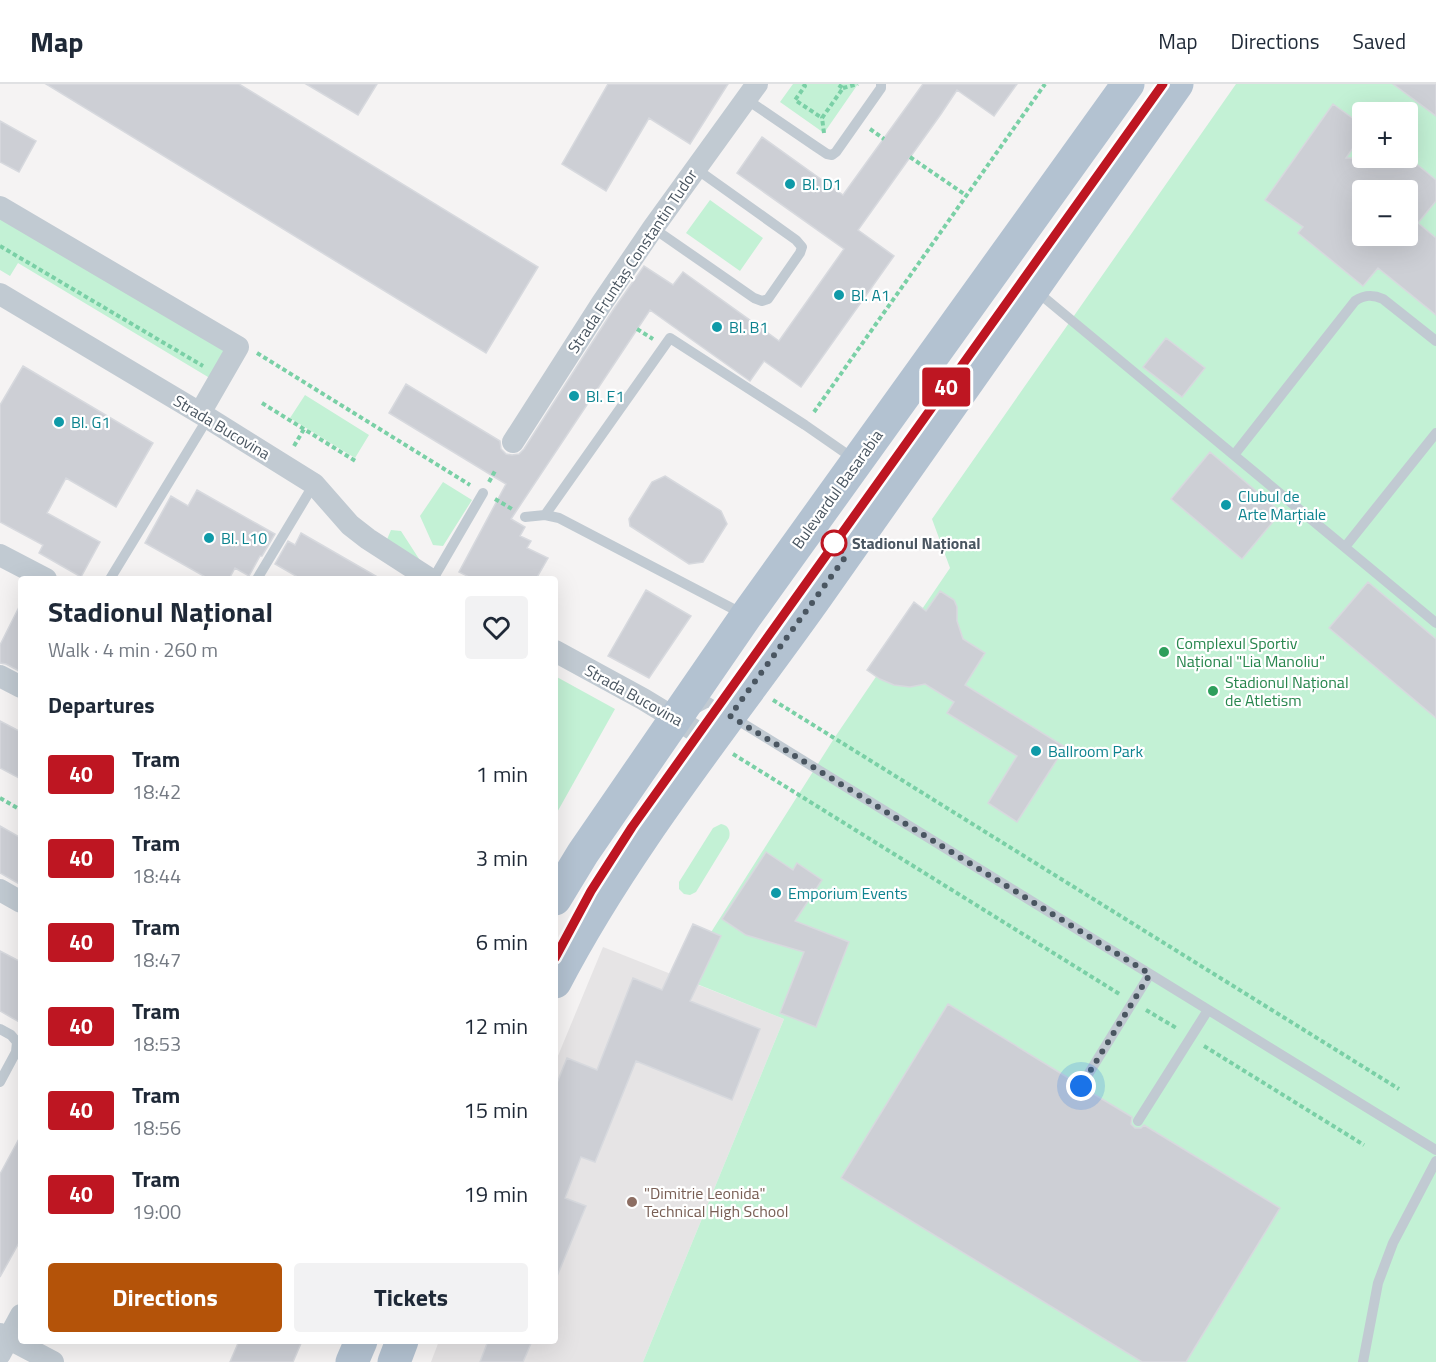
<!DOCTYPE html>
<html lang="en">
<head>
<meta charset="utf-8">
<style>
  body { margin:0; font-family:"Titillium Web",sans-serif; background:#f2f2f3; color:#1f2937; height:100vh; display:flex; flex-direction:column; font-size:22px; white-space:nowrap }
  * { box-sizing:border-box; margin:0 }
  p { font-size:20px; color:#747a83 }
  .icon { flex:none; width:33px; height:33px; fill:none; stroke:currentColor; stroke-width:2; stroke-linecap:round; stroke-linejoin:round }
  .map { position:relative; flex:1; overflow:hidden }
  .sheet { position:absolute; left:18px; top:492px; width:540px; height:768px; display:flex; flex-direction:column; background:#fff; border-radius:6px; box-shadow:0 6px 24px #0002 }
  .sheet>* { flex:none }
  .badge { padding:0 12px; border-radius:4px; font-size:21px; line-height:39px }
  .controls { position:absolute; left:1352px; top:18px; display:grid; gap:12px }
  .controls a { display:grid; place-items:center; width:66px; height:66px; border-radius:6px; background:#fff; box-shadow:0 6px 24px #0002; font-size:30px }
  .you { position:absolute; width:30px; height:30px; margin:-15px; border:4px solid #fff; border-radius:50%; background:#1a73e8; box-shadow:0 0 0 9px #1a73e833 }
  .map>.badge { position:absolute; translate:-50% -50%; box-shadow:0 0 0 3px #fff }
  h2 { padding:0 30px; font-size:22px; line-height:54px }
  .round { display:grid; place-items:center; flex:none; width:63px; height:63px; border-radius:6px; background:#f2f2f3 }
  .overview { display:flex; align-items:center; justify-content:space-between; height:102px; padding:0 30px }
  h1 { font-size:28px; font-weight:700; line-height:45px }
  .primary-button { display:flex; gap:12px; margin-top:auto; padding:12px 30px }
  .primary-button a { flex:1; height:69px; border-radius:6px; background:#b45309; color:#fff; font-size:24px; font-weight:700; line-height:69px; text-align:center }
  .primary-button a+a { background:#f2f2f3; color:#1f2937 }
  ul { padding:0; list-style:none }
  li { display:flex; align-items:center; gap:18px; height:84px; padding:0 30px }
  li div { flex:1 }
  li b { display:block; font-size:22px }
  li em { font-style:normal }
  li .badge { min-width:66px; font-weight:700; text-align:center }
  header { display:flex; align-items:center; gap:36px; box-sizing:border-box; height:84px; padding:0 30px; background:#fff; border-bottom:2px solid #e0e1e3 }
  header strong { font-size:28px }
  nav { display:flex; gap:33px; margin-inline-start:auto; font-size:21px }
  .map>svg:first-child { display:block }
  .education { fill:#e6e4e5 }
  .green { fill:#c3f1d5; fill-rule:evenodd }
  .building { fill:#cdcfd5; stroke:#d7d9de; stroke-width:1.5; fill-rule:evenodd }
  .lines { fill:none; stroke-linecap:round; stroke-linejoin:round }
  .path { stroke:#7ad0a6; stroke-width:4; stroke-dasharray:4.5 3; stroke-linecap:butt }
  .service { stroke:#c1cad2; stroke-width:10 }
  .minor { stroke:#c1cad2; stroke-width:22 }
  .primary { stroke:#b3c2d1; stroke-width:33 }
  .line-casing { stroke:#fff; stroke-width:14 }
  .line { stroke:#be1622; stroke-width:9 }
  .walk { stroke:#4a5661; stroke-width:6; stroke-dasharray:0 10.8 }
  .culture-dot { fill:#0f9aa8; stroke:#fff; stroke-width:2 }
  .stop-dot { fill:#fff; stroke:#be1622; stroke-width:3 }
  .leisure-dot { fill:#2e9e5b; stroke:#fff; stroke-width:2 }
  .education-dot { fill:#8d6e63; stroke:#fff; stroke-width:2 }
  .labels { text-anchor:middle; stroke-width:4.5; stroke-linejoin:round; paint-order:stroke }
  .culture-label { font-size:16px; fill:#0d838f; stroke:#fff; text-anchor:start }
  .street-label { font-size:16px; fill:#4a5661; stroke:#fff }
  .stop-label { font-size:16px; font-weight:bold; fill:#4a5661; stroke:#fff; text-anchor:start }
  .leisure-label { font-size:16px; fill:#27864d; stroke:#fff; text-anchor:start }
  .education-label { font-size:16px; fill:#785e54; stroke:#fff; text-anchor:start }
</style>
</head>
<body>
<header>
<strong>Map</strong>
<nav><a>Map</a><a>Directions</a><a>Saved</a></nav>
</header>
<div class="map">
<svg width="1436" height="1278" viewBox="0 0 1436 1278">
  <rect width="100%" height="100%" fill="#f5f3f3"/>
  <path class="education" d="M603,863L784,935L643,1278H431L439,1257H555V979Z"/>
  <path class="green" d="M793,0H858L824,49L780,18Z
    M1236,0H1436V1278H643L784,935L682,894L835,653L950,484L932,435ZM1362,28H1407V74H1362ZM1362,106H1407V152H1362Z
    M710,116L763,154L740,187L686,149Z
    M0,127L230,267L213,296L18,179L10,192L0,186Z
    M305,311L369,351L355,374L290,334Z
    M443,398L472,416L443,462L433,461L420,432Z
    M391,446L401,447L423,481L385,460Z
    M555,592L615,625L555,732Z
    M721,740C728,741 731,747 729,754L696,808L690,811L684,810L679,805V798L713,744Z"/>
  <path class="building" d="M46,0H239L538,183L486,269Z
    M306,0H377L358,31Z
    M608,0H728L690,60L649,34L606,107L562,80Z
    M923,0H1017L994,32L957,6L941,30L858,146L894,172L801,303L764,277L750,297L650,226L511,435L525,443L520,452L531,457L527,464L548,474L536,495H473L459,488L506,400L389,329L406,300L500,357L501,365L506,370L512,371L519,370L524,365L613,226L644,182L673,201L683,188L779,257L844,165L737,89L762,53L843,111Z
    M1393,0H1436V32Z
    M1333,20L1362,41V51L1346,74H1409L1436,96V117L1418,139L1436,154V231L1378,184L1363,202L1298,149L1303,143L1265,116ZM1362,106H1407V152H1362Z
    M0,37L36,57L19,88L0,78Z
    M1166,254L1205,284L1182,313L1143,283Z
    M23,282L153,359L116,423L66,394L47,429L100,458L81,493L39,469L43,461L0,438V321Z
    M1210,368L1281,428L1242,475L1171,415Z
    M665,392L721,427L727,440L703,478L689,480L630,442L629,435L652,398Z
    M197,406L275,450L262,472H260L249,492L235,484L229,495H209L145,459L171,412L188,422Z
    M301,449L381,495H301L275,480L288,457L295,461Z
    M1368,498L1436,555V634L1329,544Z
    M646,506L691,532L649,594L608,572Z
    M940,507L954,516L957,523V537L963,555L985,569L965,601L1065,663L1017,738L988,719L1017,672L947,629L954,618L925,600L910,603L894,601L880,595L867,586L914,518L926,527Z
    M21,519V588L6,580L0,579V561Z
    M0,637L21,648V695L0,684Z
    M0,742L21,754V801L0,789Z
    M766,768L793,786L797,779L822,796L795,837L849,858L816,943L780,929L804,868L746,851L722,835Z
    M693,840L721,852L690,917L760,945L732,1016L636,977L595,1078L581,1073L565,1114L586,1122L555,1197V1004L567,974L597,986L633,894L662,906Z
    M0,867L21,878V939L0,927Z
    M948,920L1075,998L1074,1005L1078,1009H1084L1087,1006L1132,1033L1131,1040L1135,1044H1141L1144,1041L1280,1124L1186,1278H1142L841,1094Z
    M21,1051V1155L0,1193V1090Z
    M239,1257H302L293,1278H230Z
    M488,1257H532L523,1278H480Z"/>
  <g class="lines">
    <path class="path" d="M803,0L805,2L795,16L822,34
      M843,4L858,0
      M870,45L884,55
      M824,49L822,34L843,4L837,0
      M910,73L967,112
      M0,162L203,282
      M637,245L653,255
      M257,269L470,401
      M262,319L357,378
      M814,328L1045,0
      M294,362L304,345
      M489,398L495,387
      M495,415L512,425
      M773,616L1399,1005
      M733,670L1121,911
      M0,714L21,726
      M1146,926L1178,945
      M1204,962L1364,1061"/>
    <path class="service" d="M746,15L815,62L827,70L832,71L836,68L881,4V0
      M653,144L754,214L762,217L768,215L800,169L802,163L796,156L695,84
      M1035,206L1436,539
      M1234,371L1355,217C1364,211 1372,210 1383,215L1436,257
      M545,431L670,254L805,341L854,375
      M525,433L545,431L559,434L743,530
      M1345,463L1436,349
      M110,495L208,334
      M257,495L314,400
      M433,495L483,409
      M695,625L708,618L1436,1066
      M0,945L11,951L17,958L16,968L0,998
      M1081,1002L1150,890
      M1138,1037L1208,926
      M1363,1278L1378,1199L1393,1159L1436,1077"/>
    <path class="minor" d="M0,123L238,263L200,329
      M0,210L208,334L314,400L350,441L368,455L430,495
      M513,358L602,219L653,144L757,0
      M0,471L46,495
      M555,567L643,615L712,657
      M0,592L21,603
      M0,806L21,818
      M0,1250L53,1278
      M0,1270L21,1231"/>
    <path class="primary" d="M555,815L583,769L746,532L1128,0
      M555,898C627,760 727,639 817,512C938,342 1056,170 1177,0
      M352,1278L361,1257
      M394,1278L402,1257"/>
  </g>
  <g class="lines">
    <defs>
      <path id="line" d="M555,874L591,807L632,743L1163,0"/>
    </defs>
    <use href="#line" class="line-casing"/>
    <use href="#line" class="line"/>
    <path class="walk" d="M834,459L846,472L730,632L1150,890L1081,1002"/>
  </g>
  <g class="culture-dot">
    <circle cx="790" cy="100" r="6"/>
    <circle cx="839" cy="211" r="6"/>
    <circle cx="717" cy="243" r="6"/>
    <circle cx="574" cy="312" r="6"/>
    <circle cx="59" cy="338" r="6"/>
    <circle cx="1226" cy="421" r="6"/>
    <circle cx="209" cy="454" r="6"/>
    <circle cx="1036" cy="667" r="6"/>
    <circle cx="776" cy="809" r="6"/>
  </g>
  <circle class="stop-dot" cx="834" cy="459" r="12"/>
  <g class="leisure-dot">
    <circle cx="1164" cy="568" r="6"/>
    <circle cx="1213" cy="607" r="6"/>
  </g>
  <circle class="education-dot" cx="632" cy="1118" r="6"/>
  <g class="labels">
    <g class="culture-label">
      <text x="802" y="106">Bl. D1</text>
      <text x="851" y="217">Bl. A1</text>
      <text x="729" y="249">Bl. B1</text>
      <text x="586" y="318">Bl. E1</text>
      <text x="71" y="344">Bl. G1</text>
      <text x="1238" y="418">Clubul de<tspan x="1238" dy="18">Arte Marțiale</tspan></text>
      <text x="221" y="460">Bl. L10</text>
      <text x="1048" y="673">Ballroom Park</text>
      <text x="788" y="815">Emporium Events</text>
    </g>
    <g class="street-label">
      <text transform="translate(632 177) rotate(-56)" y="6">Strada Fruntaș Constantin Tudor</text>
      <text transform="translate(222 343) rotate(31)" y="6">Strada Bucovina</text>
      <text transform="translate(837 405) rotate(-54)" y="6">Bulevardul Basarabia</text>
      <text transform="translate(634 611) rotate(29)" y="6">Strada Bucovina</text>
    </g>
    <g class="stop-label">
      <text x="852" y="465">Stadionul Național</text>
    </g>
    <g class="leisure-label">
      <text x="1176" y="565">Complexul Sportiv<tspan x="1176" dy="18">Național "Lia Manoliu"</tspan></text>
      <text x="1225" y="604">Stadionul Național<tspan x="1225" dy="18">de Atletism</tspan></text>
    </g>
    <g class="education-label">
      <text x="644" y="1115">"Dimitrie Leonida"<tspan x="644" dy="18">Technical High School</tspan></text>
    </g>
  </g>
</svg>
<div class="controls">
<a>+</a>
<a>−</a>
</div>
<div class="you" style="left:1081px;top:1002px"></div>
<b class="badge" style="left:946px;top:303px;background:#be1622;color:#fff">40</b>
<section class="sheet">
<div class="overview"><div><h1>Stadionul Național</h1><p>Walk · 4 min · 260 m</p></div><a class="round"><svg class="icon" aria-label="heart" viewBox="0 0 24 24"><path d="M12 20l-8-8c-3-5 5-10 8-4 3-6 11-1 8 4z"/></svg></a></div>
<h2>Departures</h2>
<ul>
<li><span class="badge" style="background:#be1622;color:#fff">40</span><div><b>Tram</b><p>18:42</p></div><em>1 min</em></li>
<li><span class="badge" style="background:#be1622;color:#fff">40</span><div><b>Tram</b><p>18:44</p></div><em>3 min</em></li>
<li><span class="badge" style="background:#be1622;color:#fff">40</span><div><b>Tram</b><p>18:47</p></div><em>6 min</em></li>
<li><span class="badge" style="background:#be1622;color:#fff">40</span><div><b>Tram</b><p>18:53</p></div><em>12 min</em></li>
<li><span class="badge" style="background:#be1622;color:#fff">40</span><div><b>Tram</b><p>18:56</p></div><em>15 min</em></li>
<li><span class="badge" style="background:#be1622;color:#fff">40</span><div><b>Tram</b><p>19:00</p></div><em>19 min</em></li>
</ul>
<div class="primary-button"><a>Directions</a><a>Tickets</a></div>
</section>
</div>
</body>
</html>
